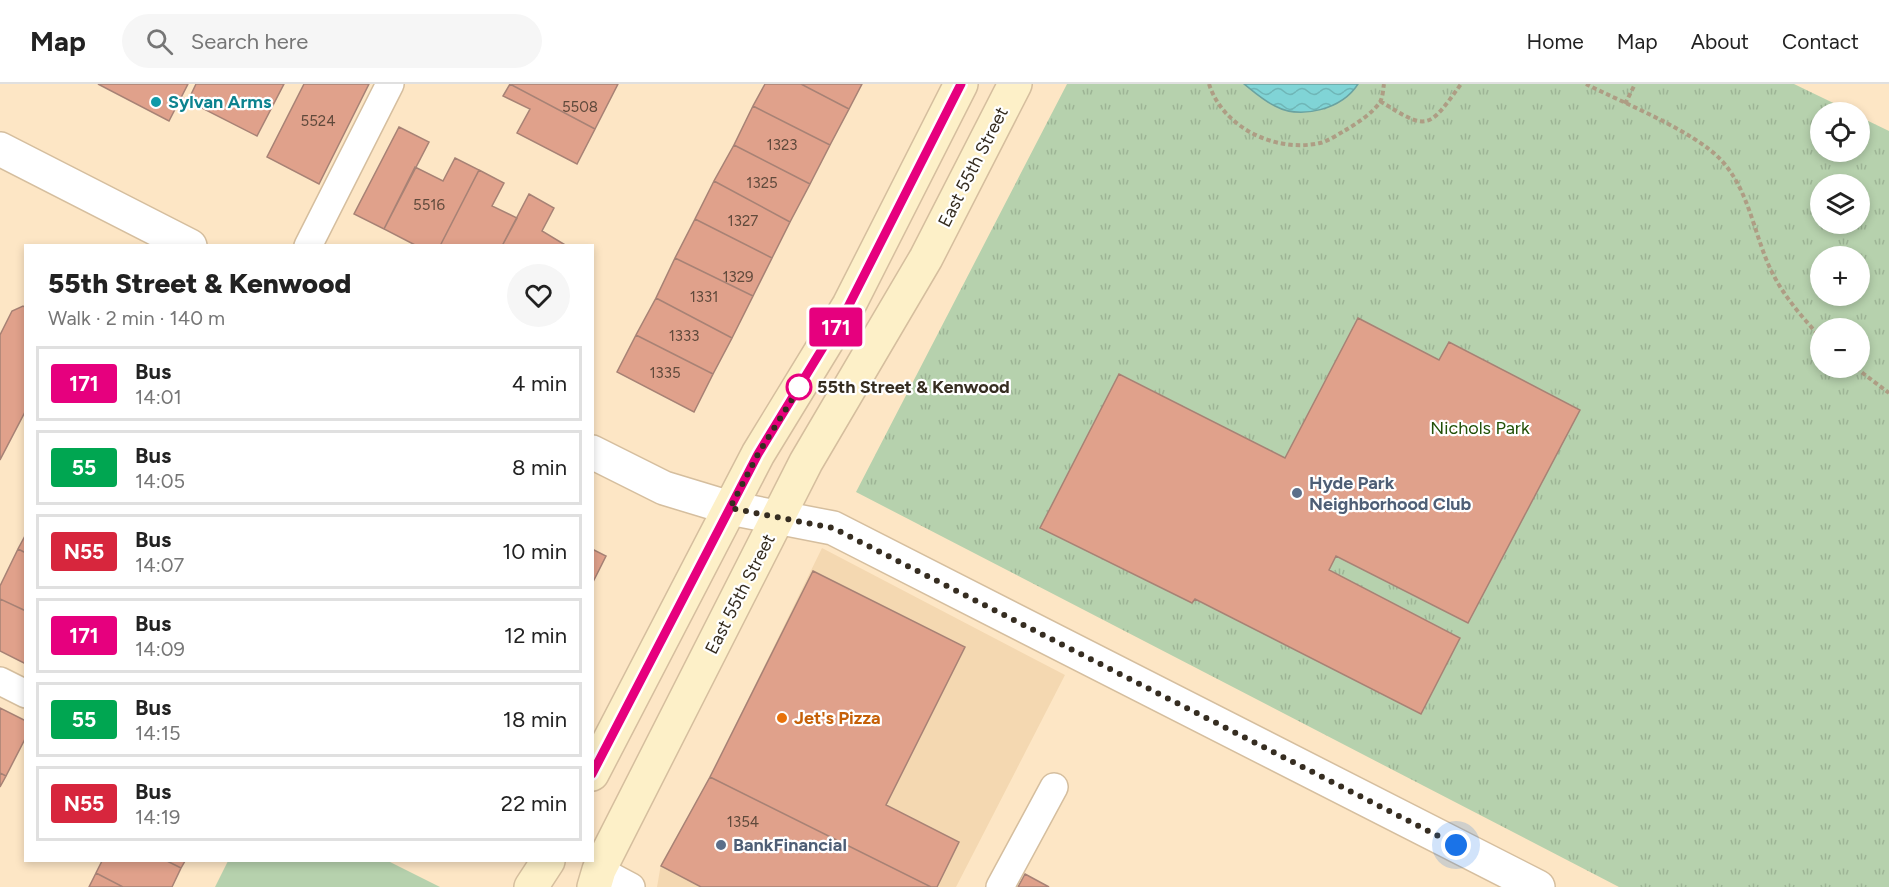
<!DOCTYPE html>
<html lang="en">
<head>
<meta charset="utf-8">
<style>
  body { margin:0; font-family:Figtree,sans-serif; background:#f6f6f6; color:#222; height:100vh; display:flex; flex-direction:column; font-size:22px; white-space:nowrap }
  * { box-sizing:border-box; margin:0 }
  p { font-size:20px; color:#767676 }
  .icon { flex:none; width:33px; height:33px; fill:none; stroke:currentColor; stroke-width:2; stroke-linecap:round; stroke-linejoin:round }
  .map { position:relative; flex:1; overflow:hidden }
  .side { position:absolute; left:24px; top:160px; width:570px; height:618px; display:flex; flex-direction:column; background:#fff; border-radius:0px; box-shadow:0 3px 9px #0003 }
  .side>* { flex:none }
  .badge { padding:0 12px; border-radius:4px; font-size:21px; line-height:39px }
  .tools { position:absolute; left:1810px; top:18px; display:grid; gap:12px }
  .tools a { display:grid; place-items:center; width:60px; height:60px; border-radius:50%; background:#fff; box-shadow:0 3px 9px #0003; font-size:30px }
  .you { position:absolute; width:30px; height:30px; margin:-15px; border:4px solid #fff; border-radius:50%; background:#1a73e8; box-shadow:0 0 0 9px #1a73e833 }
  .map>.badge { position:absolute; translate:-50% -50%; box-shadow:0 0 0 3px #fff }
  .round { display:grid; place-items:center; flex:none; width:63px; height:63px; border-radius:32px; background:#f6f6f6 }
  .head { display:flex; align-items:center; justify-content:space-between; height:102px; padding:0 24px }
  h1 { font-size:28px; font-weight:800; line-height:45px }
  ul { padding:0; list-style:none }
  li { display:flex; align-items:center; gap:18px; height:75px; margin:0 12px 9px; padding:0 12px; border:3px solid #e0e0e0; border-radius:0px }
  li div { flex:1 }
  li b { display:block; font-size:22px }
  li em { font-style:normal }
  li .badge { min-width:66px; font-weight:700; text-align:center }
  header { display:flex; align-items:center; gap:36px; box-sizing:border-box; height:84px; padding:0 30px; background:#fff; border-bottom:2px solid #e0e0e0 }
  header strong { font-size:28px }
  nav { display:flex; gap:33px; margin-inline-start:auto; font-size:21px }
  .search { width:420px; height:54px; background:#f6f6f6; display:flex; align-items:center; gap:15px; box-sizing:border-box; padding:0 21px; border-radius:33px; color:#767676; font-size:22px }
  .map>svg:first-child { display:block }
  .built { fill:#f4d8b1 }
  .grass { fill:#b6d1ad }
  .park { fill:url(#park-tufts); fill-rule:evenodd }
  .water { fill:url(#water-waves); stroke:#6aa2a0; stroke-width:1.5 }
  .building { fill:#e0a18b; stroke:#a78275; stroke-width:1.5 }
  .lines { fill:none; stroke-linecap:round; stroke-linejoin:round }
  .lane-casing { stroke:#d5be9e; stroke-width:30 }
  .street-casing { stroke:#d5be9e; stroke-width:36 }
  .secondary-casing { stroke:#d5be9e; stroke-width:36 }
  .path { stroke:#ae9d84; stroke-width:4; stroke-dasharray:4.5 3; stroke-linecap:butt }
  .lane { stroke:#fff; stroke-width:27 }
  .street { stroke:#fff; stroke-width:33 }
  .secondary { stroke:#fdf0c8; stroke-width:33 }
  .line-casing { stroke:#fff; stroke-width:14 }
  .line { stroke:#e6007e; stroke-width:9 }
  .walk { stroke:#362d21; stroke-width:6; stroke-dasharray:0 10.8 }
  .culture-dot { fill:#0f9aa8; stroke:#fff; stroke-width:2 }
  .stop-dot { fill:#fff; stroke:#e6007e; stroke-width:3 }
  .service-dot { fill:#5c6f8a; stroke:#fff; stroke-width:2 }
  .food-dot { fill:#e8710a; stroke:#fff; stroke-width:2 }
  .labels { text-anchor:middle; stroke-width:4.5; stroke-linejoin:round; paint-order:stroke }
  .number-label { font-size:15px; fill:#604a3c }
  .culture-label { font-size:18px; font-weight:bold; fill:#0d838f; stroke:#fff; text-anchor:start }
  .street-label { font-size:18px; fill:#362d21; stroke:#fff }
  .stop-label { font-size:18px; font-weight:bold; fill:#362d21; stroke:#fff; text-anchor:start }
  .park-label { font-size:18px; fill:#215007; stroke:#fff }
  .service-label { font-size:18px; font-weight:bold; fill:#4e5e75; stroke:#fff; text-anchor:start }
  .food-label { font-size:18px; font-weight:bold; fill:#c56008; stroke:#fff; text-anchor:start }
</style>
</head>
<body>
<header>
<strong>Map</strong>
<div class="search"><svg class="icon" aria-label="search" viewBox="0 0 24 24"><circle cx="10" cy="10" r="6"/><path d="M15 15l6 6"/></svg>Search here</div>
<nav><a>Home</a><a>Map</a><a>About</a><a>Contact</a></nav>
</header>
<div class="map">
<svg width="1889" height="803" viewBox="0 0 1889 803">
  <defs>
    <pattern id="park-tufts" width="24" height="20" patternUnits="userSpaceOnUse" patternTransform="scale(1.5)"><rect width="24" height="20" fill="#b6d1ad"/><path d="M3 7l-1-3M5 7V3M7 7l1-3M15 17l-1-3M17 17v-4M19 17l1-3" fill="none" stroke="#9db495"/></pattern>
    <pattern id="water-waves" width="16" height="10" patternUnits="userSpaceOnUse" patternTransform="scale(1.5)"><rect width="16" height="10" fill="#80d4d6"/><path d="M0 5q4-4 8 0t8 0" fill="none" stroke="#6fb6b7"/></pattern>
  </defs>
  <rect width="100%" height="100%" fill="#fde6c5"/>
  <path class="built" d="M822,464L1065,591L956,803H657L661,780L710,693Z"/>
  <path class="grass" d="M228,777H388L440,803H215Z"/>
  <path class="park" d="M1067,0H1794L1852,28H1821V68H1860V33L1889,47V803H1619L856,408ZM1821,100H1860V140H1821ZM1821,172H1860V212H1821ZM1821,244H1860V284H1821Z"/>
  <path class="water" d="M1244,0H1358C1342,25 1301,36 1275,22C1264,17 1254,8 1244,0Z"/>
  <path class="building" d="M98,0H188L169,37Z
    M196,0H284L257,52L188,17Z
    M304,0H369L319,100L267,73Z
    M510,0H618L595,45Z
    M510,0L595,45L577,80L517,49L530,25L503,12Z
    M765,0H801L849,25L830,61L753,22Z
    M801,0H862L849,25Z
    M753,22L830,61L810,100L734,61Z
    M399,43L429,58L384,145L354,130Z
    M734,61L810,100L790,138L714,97Z
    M455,74L479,86L440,162H417L384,145L415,83L443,97Z
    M479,86L504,99L492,122L517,134L502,162H440Z
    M714,97L790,138L772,174L695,135Z
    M529,110L554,124L542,147L567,162H502Z
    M695,135L772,174L753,212L675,174Z
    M675,174L753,212L732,254L656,214Z
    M656,214L732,254L713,290L636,251Z
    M23,222L26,224V326L0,376V251L12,227Z
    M1358,234L1439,276L1449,258L1580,326L1468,539L1336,472L1329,486L1460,554L1421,630L1195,515L1192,519L1040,444L1119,290L1285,374Z
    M636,251L713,290L694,328L617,288Z
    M26,450V469L18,465Z
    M18,465L26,469V527L0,515V502Z
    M592,465L606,472L592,500Z
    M813,487L965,563L886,721L959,758L937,803H931L710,693Z
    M0,515L26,527V580L0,567Z
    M0,624L26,637V653L6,692L0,689Z
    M0,689L6,692L0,703Z
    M710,693L931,803H701L661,782Z
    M102,777H167L181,784L172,803H123L96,789Z
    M167,777H185L181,784Z
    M96,789L123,803H89Z
    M1025,790L1049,803H1018Z"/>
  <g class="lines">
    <defs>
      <path id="lane" d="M308,162L390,0
        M0,597L26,610
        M599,786L631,803
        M1000,803L1054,703"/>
      <path id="street" d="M0,65L190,162
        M592,368L664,404L730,424L833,444L1538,803"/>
      <path id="secondary" d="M592,690L758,370L849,221L961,0
        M531,803L548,777
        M594,803L599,786L806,378L926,174L1015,0"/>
    </defs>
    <use href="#lane" class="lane-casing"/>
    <use href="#street" class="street-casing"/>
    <use href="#secondary" class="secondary-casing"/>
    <path class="path" d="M1209,0C1223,44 1276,69 1320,59C1328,57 1337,51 1344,47C1356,40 1373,29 1380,18C1383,13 1383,5 1384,0
      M1586,0C1623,19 1694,47 1721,76C1751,108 1754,155 1774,192C1786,215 1804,235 1821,254
      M1380,17C1428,47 1428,46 1461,0
      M1625,20L1635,0
      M1856,284L1889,309"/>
    <use href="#lane" class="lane"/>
    <use href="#street" class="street"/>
    <use href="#secondary" class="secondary"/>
  </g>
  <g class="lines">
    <defs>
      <path id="line" d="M592,690L758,370L849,221L961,0"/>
    </defs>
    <use href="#line" class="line-casing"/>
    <use href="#line" class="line"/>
    <path class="walk" d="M799,303L804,296L758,370L730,424L833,444L1456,761"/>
  </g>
  <circle class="culture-dot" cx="156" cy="18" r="6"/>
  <circle class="stop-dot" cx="799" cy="303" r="12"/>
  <g class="service-dot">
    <circle cx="1297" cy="409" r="6"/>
    <circle cx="721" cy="761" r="6"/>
  </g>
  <circle class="food-dot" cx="782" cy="634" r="6"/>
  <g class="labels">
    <g class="number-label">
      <text x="580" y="28">5508</text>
      <text x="318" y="42">5524</text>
      <text x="782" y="66">1323</text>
      <text x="762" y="104">1325</text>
      <text x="429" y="126">5516</text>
      <text x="743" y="142">1327</text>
      <text x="738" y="198">1329</text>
      <text x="704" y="218">1331</text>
      <text x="684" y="257">1333</text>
      <text x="665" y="294">1335</text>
      <text x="743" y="743">1354</text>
    </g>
    <g class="culture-label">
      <text x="168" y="24">Sylvan Arms</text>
    </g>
    <g class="street-label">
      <text transform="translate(973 83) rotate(-63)" y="6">East 55th Street</text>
      <text transform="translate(740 510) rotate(-63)" y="6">East 55th Street</text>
    </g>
    <g class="stop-label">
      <text x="817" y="309">55th Street &amp; Kenwood</text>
    </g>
    <g class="park-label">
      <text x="1480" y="350">Nichols Park</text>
    </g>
    <g class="service-label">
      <text x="1309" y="405">Hyde Park<tspan x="1309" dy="21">Neighborhood Club</tspan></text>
      <text x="733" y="767">BankFinancial</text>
    </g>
    <g class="food-label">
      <text x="794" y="640">Jet's Pizza</text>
    </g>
  </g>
</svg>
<div class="tools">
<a><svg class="icon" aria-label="locate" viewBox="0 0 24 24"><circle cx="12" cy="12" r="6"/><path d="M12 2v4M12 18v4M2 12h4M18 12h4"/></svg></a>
<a><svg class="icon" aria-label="layers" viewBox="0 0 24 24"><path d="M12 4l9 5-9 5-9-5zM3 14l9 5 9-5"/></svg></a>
<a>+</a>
<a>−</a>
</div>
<div class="you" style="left:1456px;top:761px"></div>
<b class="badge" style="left:836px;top:243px;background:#e6007e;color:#fff">171</b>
<section class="side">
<div class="head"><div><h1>55th Street &amp; Kenwood</h1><p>Walk · 2 min · 140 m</p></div><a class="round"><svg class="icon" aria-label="heart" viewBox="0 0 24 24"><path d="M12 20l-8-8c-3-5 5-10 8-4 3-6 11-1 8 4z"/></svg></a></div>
<ul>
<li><span class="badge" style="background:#e6007e;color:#fff">171</span><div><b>Bus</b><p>14:01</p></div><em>4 min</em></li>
<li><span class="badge" style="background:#00a651;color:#fff">55</span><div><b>Bus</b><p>14:05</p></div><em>8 min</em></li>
<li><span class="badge" style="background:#d7263d;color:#fff">N55</span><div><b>Bus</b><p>14:07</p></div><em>10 min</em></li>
<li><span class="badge" style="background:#e6007e;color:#fff">171</span><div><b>Bus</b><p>14:09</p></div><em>12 min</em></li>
<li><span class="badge" style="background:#00a651;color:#fff">55</span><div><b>Bus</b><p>14:15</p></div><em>18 min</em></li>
<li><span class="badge" style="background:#d7263d;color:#fff">N55</span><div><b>Bus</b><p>14:19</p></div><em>22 min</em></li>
</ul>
</section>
</div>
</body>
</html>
